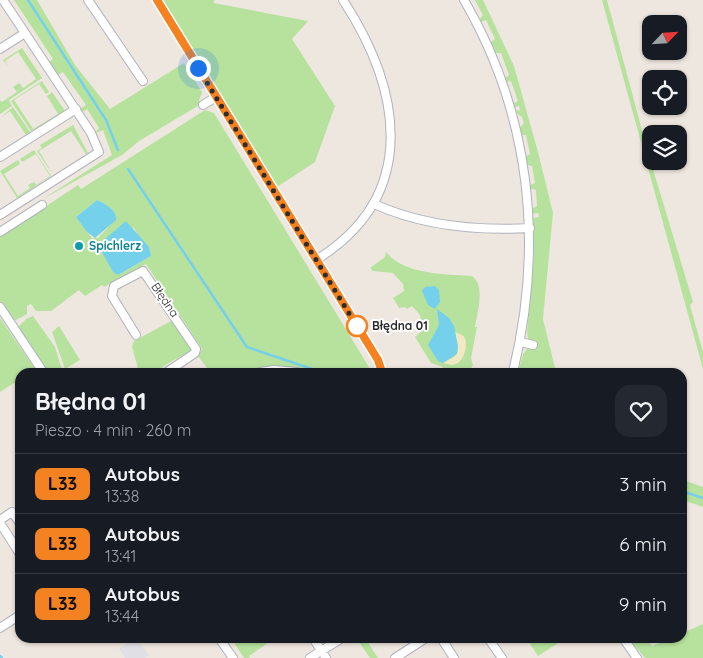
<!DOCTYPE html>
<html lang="pl">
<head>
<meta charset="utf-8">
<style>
  body { margin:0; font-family:Quicksand,sans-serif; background:#242831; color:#f1f3f6; height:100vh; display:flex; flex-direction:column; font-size:19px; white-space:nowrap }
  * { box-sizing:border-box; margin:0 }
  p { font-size:16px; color:#9ea1a6 }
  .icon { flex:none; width:28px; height:28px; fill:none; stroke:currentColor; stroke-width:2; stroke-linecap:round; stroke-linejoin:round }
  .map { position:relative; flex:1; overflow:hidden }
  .details { position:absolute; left:15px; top:368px; width:672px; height:275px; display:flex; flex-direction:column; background:#171b24; border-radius:15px; box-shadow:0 1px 4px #0004 }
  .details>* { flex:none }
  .badge { padding:0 10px; border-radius:8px; font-size:18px; line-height:32px }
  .needle { width:32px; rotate:65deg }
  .buttons { position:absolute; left:642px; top:15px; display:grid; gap:10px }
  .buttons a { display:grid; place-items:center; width:45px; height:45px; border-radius:10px; background:#171b24; box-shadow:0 1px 4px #0004; font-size:25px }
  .you { position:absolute; width:25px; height:25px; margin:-12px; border:4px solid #fff; border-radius:50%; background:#1a73e8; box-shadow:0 0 0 8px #1a73e833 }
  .map>.badge { position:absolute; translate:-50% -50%; box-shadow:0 0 0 2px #fff }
  .round { display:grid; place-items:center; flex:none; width:52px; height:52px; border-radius:15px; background:#242831 }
  .head { display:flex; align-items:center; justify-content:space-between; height:85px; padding:0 20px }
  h1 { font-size:24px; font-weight:700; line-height:38px }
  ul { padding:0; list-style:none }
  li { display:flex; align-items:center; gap:15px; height:60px; padding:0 20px; border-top:1px solid #363941 }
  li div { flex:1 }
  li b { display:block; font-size:19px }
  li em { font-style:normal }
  li .badge { min-width:55px; font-weight:700; text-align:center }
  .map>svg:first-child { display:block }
  .industrial { fill:#e1dfe6 }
  .green { fill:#b7e29d; fill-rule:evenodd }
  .sand { fill:#f1e9c3 }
  .water { fill:#75d0ec }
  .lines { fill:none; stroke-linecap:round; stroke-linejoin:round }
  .stream { stroke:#75d0ec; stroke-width:2.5 }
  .minor-casing { stroke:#afb2bc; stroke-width:10 }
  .minor { stroke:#fff; stroke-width:8 }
  .line-casing { stroke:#fff; stroke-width:11 }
  .line { stroke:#f58220; stroke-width:8 }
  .walk { stroke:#2c2c2c; stroke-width:5; stroke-dasharray:0 9 }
  .culture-dot { fill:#0f9aa8; stroke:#fff; stroke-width:2 }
  .stop-dot { fill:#fff; stroke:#f58220; stroke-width:2.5 }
  .labels { text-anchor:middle; stroke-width:4; stroke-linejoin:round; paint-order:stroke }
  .culture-label { font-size:12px; font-weight:bold; fill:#0d838f; stroke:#fff; text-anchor:start }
  .street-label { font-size:12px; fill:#2c2c2c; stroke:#fff }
  .stop-label { font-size:12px; font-weight:bold; fill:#2c2c2c; stroke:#fff; text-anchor:start }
</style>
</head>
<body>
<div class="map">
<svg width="703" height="658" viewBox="0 0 703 658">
  <rect width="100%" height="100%" fill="#ede7df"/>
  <path class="industrial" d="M136,638L149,655L144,658H125L119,648Z"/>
  <path class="green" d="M14,0H37L75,65L110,109L184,63L202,92L199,101L201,104L139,141L122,155L41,200L112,155L103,130L95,133L99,128L87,109L82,112L80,109L86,105L63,72L58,75L49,62L53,59Z
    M162,0H214V3L308,21L292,39L335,106L315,162L277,187Z
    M475,0H483L514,66L538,152L553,213L543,319L556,372H518L523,354L527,349H532L534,343L528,339L527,332L534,255L533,218L539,217L538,213L532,214L531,209L537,206L536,190L529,188L530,185L535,183L532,166L526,165L525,157L530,154L526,135H521L519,129L524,123L522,117L514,111L520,110L519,106L513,108L512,104L518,101L511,81L506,82L504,79L509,75L501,53H494L490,43L495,39L486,20L481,22L479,20L483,15Z
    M602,0H607L649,156L693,302L690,305L703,352V369Z
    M22,48L42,78L9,100L12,106L0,114V100L2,102L17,92L13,87L19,83L23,88L36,79L18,52L5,61L9,68L3,60Z
    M42,81L49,92L46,94L39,84L14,100L33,129L58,114L47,96L52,92L65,111L31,131L11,101Z
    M13,107L30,132L26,135L10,111L0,118Z
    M205,110L214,113L372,372H307L290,368L258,370L251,372H210L198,356L202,349L146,264L104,287L102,285L85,296L79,290L51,311H36L31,304L27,306V314L14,321L0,302V237L78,185L81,189ZM97,200C125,213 115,220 98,238H92L76,217ZM133,227L151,256L118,275Z
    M73,125L88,153L86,154L71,131L39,151L53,175L37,151L42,148L40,145Z
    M34,150L51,176L17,198L0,171L18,160L20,164L4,174L18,196L30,188L28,185L34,182L36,185L50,176L36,154L22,162L20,159Z
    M386,252C405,275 444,274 472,276C486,286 477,313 475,327H477L471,358L473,365L469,372H441L443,367L431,363L415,337L423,330L420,315L412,306L407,309L405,307L399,308L393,298L404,291L403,284L393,273L373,271L370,268L385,257Z
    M33,316L55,347L62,370L46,372L17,328L26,319Z
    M0,318L37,372H20V384L14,383L0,392Z
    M173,320L191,346L190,351L162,367L161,372H139L132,347L134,341Z
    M59,326L80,360L65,369L52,332Z
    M683,480L703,487V507L683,500Z
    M703,624V658H645L628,638H646L652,646L671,638H682L683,633Z
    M231,638H275L249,656L250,658H244Z
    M359,638H365L378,658H370L357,639Z
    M526,638H566L538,656Z"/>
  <path class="sand" d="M455,332L464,336C468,345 466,355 458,363L452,365L443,363L454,357L458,351Z"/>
  <path class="water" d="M97,200C105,204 117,209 116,220L95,238L87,232L76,217Z
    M126,221L149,247L151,256L118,275L113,272L98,245Z
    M435,286L439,290L440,302L435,309L428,305L422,291L425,287Z
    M437,309L449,318L454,326L458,346L457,354L443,363L438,361L428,345L439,325Z"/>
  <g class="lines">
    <path class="stream" d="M28,0L106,120L118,150
      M128,169L247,347L321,372
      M682,491L703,498
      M0,656L2,658"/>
    <defs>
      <path id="minor" d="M88,0L143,81
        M157,0L378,360L382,372
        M464,0C531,115 544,245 513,372
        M0,49L25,33L3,0
        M203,105L216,97
        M0,157L76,109
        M374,204C423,226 477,231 530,228
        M0,215L99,152L91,133L25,33
        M0,232L42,205
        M316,260C421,195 401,89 343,0
        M0,307L43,372
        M136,335L112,296L114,286L143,271L196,349L195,353L167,372
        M521,342L533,345
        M260,372L274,370L297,372
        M0,520L12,512L20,523
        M0,523L20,554
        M0,628L20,615
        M219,638L233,658
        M313,638L326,658
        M441,638L454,658
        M488,638L502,658
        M623,638L637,658
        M310,658L342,638
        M395,658L426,638"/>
    </defs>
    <use href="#minor" class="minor-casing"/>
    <use href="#minor" class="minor"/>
  </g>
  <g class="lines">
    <defs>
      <path id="line" d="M157,0L378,360L382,372"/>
    </defs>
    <use href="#line" class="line-casing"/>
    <use href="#line" class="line"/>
    <path class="walk" d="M198,68L358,328L357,326"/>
  </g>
  <circle class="culture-dot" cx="79" cy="246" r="5"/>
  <circle class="stop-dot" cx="357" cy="326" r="10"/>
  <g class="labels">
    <g class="culture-label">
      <text x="89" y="250">Spichlerz</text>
    </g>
    <g class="street-label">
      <text transform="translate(165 300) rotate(56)" y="4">Błędna</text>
    </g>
    <g class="stop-label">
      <text x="372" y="330">Błędna 01</text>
    </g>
  </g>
</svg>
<div class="buttons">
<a><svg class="needle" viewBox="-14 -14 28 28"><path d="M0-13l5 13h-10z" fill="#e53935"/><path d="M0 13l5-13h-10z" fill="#9ea1a6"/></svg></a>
<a><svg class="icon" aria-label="locate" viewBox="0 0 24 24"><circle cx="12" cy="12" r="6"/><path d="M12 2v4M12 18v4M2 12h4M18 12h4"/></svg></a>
<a><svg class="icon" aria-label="layers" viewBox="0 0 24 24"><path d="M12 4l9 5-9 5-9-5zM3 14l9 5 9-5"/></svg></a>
</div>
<div class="you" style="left:198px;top:68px"></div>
<section class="details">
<div class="head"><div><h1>Błędna 01</h1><p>Pieszo · 4 min · 260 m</p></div><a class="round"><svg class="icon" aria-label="heart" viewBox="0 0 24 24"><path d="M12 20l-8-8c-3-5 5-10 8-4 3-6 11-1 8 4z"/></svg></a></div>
<ul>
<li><span class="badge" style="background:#f58220;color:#111">L33</span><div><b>Autobus</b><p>13:38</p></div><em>3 min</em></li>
<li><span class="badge" style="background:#f58220;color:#111">L33</span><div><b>Autobus</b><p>13:41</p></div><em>6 min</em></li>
<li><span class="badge" style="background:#f58220;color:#111">L33</span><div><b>Autobus</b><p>13:44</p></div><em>9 min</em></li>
</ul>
</section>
</div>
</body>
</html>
